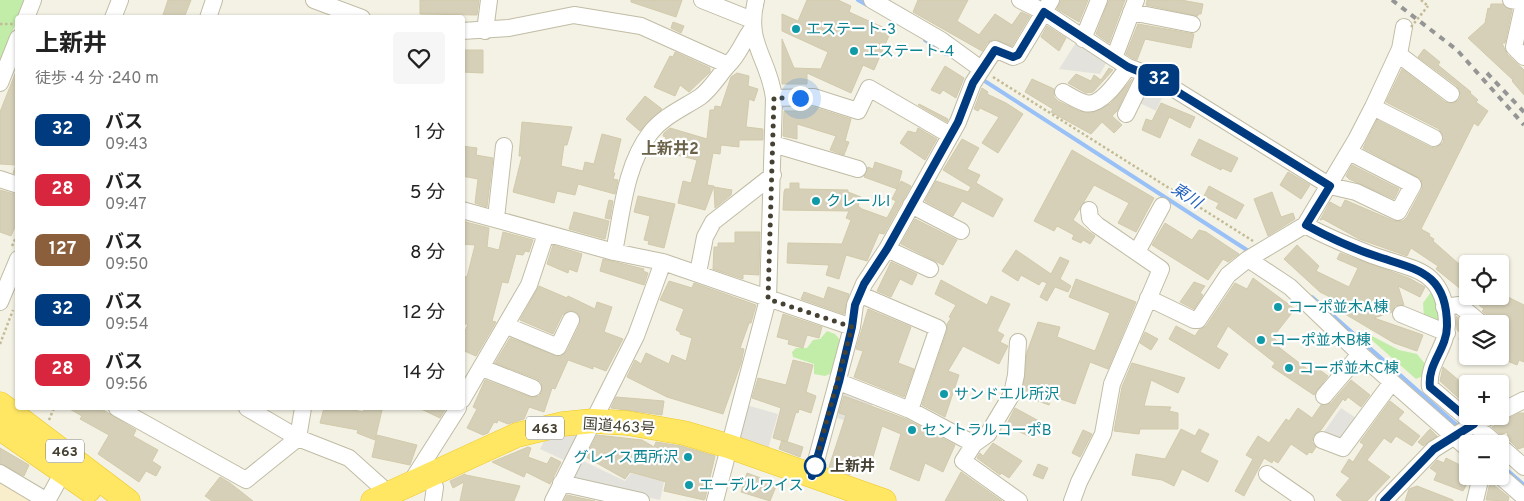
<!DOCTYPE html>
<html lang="ja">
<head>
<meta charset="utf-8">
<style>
  body { margin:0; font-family:Overpass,"Noto Sans JP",sans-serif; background:#f6f6f6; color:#222; height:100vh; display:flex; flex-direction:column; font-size:19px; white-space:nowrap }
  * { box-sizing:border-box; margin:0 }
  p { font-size:16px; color:#767676 }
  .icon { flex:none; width:28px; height:28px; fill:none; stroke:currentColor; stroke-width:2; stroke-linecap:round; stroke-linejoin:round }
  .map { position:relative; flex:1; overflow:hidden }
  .drawer { position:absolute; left:15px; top:15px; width:450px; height:395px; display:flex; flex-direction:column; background:#fff; border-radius:5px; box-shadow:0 1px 4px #0004 }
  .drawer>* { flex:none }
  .badge { padding:0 10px; border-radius:8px; font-size:18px; line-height:32px }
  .fabs { position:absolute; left:1459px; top:255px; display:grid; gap:10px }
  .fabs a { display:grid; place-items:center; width:50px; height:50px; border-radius:5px; background:#fff; box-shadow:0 1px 4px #0004; font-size:25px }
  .you { position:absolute; width:25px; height:25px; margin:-12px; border:4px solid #fff; border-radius:50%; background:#1a73e8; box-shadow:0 0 0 8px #1a73e833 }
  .map>.badge { position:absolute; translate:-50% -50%; box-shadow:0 0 0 2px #fff }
  .round { display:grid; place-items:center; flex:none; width:52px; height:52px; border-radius:5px; background:#f6f6f6 }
  .head { display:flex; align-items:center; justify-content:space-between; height:85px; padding:0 20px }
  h1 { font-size:24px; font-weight:700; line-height:38px }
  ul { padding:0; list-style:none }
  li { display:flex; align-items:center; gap:15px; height:60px; padding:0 20px }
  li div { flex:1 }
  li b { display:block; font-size:19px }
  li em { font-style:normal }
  li .badge { min-width:55px; font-weight:700; text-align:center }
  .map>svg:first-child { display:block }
  .commercial { fill:#f8eecc }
  .green { fill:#c1eda8 }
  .parking { fill:#e4e2dd }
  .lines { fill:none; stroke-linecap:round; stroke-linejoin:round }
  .stream { stroke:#99c0f7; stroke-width:4 }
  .building { fill:#d6d0b8; stroke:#d2caab }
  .minor-casing { stroke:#c0bca5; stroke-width:18 }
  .highway-casing { stroke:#edc724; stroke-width:25 }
  .path { stroke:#c3bb95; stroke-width:2.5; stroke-dasharray:2.5 2.5; stroke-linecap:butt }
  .minor { stroke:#fff; stroke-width:16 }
  .highway { stroke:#ffe763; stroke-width:24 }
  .rail { stroke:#959595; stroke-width:4; stroke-dasharray:6 6; stroke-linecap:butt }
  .path-bridge { stroke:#c3bb95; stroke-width:2.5; stroke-dasharray:2.5 2.5; stroke-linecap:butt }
  .line-casing { stroke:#fff; stroke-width:11 }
  .line { stroke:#003b80; stroke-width:8 }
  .walk { stroke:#464233; stroke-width:5; stroke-dasharray:0 9 }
  .culture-dot { fill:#0f9aa8; stroke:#fff; stroke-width:2 }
  .stop-dot { fill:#fff; stroke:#003b80; stroke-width:2.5 }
  .labels { text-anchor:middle; stroke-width:4.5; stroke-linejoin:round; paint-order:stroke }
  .shield { fill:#fff; stroke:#7e7b70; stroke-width:1 }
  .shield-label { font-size:14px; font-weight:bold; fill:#464233 }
  .culture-label { font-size:15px; fill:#0d838f; stroke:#fff; text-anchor:start }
  .street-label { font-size:15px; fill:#464233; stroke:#fff }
  .stop-label { font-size:15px; font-weight:bold; fill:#464233; stroke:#fff; text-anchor:start }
  .neighbourhood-label { font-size:16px; font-weight:bold; fill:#6a6349; stroke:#fff }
  .water-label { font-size:16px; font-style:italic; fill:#2260bd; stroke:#fff }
</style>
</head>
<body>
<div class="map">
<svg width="1524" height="501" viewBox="0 0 1524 501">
  <rect width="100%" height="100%" fill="#f4f2e4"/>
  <path class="commercial" d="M0,478L38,501H0Z"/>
  <path class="green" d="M0,0H25L0,62Z
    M1434,288L1443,325L1424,317L1423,303Z
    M827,331L835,334L841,341L835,372L825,376L814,374V364L793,357L792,352L796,348H807L813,340L820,339Z
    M1368,334L1399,350L1417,354L1426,365L1425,375L1416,379L1366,335Z"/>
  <path class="parking" d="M1077,41L1108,60L1100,74L1059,69Z
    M1147,79L1166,89L1156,111L1136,101Z
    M842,391L874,399L865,427L834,417Z
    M746,405L778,414L767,453L737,438Z
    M1341,408L1359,420L1343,443L1323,433Z
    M582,430L568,462L540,449L548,434Z
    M579,459L625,481L631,473L664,482L660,500L572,481Z"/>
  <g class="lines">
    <path class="stream" d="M858,0L867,5
      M925,40L946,54
      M980,78L1250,252
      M1312,297L1460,428
      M1467,435L1476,444
      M1500,464L1524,485"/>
  </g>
  <path class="building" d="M168,0H191L184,18H162Z
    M420,0H479L477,15L420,14Z
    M631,0H682L676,17L631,2Z
    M807,0H838L851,6L849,12L891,31L874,70L863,65L851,93L807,73V84H782V39L794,68L821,69L828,52L782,31V14L798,21Z
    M918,0H968L957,21L979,35L995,14L1012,25L1021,12L1030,16L1012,46L994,39L987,43L982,51L913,12Z
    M1061,0H1088L1079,22L1057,9Z
    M1109,0H1125L1109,43L1096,34Z
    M1147,0H1181L1203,4L1201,14H1198V16L1146,5Z
    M1491,4H1502L1512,10L1505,43H1502L1507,54L1524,70V95L1512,81L1513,80L1468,38L1485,23L1488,8L1490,9Z
    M673,22L684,26L681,33L671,28Z
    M1138,24L1194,34L1191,48L1145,39L1137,60L1132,58L1126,54Z
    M1047,26L1066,38L1059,51L1041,37Z
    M1424,49L1440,62L1438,65L1471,92L1470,93L1478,100L1476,102L1488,111L1478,126L1474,123L1421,229L1430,234L1429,236L1434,239L1433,241L1468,272V295L1436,269L1438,266L1411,248L1407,256L1359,239L1323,219L1320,220L1330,202L1341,208L1345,200L1394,221H1403L1407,217L1422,189L1421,179L1363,148L1377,120L1430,147L1435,148L1443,143L1444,137L1439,129L1386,102L1402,69L1445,102L1454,103L1459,100L1461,95L1457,86L1418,57Z
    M462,50H483V73L462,72Z
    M675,52L710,68V72L689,92L680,85L675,96L654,87L670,56L673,57Z
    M945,66L964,78L956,98L943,90L940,94L931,90Z
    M1109,68L1113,70L1093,92L1086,93L1068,83L1076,74L1091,81L1094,75L1101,80Z
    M17,69L18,70V174L13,173L16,165L0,164V112Z
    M737,73L749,76L748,86L758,89L754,101L749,99L746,127L763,129V140H739V147L721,145L720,154L713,153L707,185L714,186L705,210L678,203L683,181L691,183L697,160L677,155L678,151L664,146L666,137L663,136L664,133L670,128L707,139L710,110H714L715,106L721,107L731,77Z
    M1032,79L1054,89V97L1058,101L1079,111L1091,113L1110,104L1132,79L1117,111L1112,116L1122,125L1114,133L1102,122L1091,134L1051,112L1053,109L1025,92Z
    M982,88L988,92L987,94L1006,103L1023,114L998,153L982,143L999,117L980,108L978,111L974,109Z
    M645,96L662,109L640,131L626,119Z
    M1161,103L1195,117L1190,128L1169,117L1160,138L1142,130L1146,119L1152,121Z
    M919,104L948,119L947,122L918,105Z
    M802,107H813L851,119L845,141L849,142L844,155L830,150L836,136L797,124V139L783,136L784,111H801Z
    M522,122L572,127L567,145H564L561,166L583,171L585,162L594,164L602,134L621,139L613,173H615L613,179L618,180L615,194L578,184L575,195L557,191L554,203L513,192L522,156H519Z
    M918,128L937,139L925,160L900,143L908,131L916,133Z
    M962,139L979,148L967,169L980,175L976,183L1003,199L993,217L962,201L953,216L925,201L936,181L968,192L971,187L943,170Z
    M1199,139L1238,158L1231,172L1222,168L1221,170L1191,155Z
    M462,146L477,148L476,155L493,158L487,207L475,203L478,179L462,176Z
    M1072,150L1154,198L1136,232L1118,223L1129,203L1094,185L1073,220L1095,236L1090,244L1083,240L1081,243L1072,239L1074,235L1057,226L1054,231L1034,221Z
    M875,162L902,171L897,189L864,177L868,167L873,169Z
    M1352,165L1399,189L1394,199L1349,179L1346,176Z
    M1288,172L1310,185L1301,199L1280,185Z
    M901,181L911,186L884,234L879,233L867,261L846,255L839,279L826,275L829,265L787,263L788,243L842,244L851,220L846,218L849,211L783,210L784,192L785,189H790V183H799V189L848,190V192L861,197L858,206L862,209L887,218L896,201L892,199Z
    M1209,186L1244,205L1236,219L1216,208L1219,203L1204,196Z
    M714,187L732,190L731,195L715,208Z
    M0,190L18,195V220L11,236L0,232Z
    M1272,192L1281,217L1293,213L1295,219L1268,236L1254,199Z
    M638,196L675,204L664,248L648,244L649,241L644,240L650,216L634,212Z
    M609,200L613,201L610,219L605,218Z
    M574,212L609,221L605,239L569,229Z
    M915,219L957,240L943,265L901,244Z
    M462,221L489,228L487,247L499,250L503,232L533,240L529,252L525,251L523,255L516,254L508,283L502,282L492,321L496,322L476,356L462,350V339L468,324H462V276L467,277L475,245L462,244Z
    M1165,223L1192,240L1199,230L1206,232L1239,254L1228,262L1223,259L1208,280L1152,245Z
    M735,232H760L759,275L743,274V279L713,269L714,247H718V243H735Z
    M553,245L582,254L577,272L569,269L568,273L547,264Z
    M1297,245L1319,266L1316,271L1349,287L1358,268L1337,259L1340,253L1409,278L1425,287L1420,297L1398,286L1404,305L1395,306L1392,312L1374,318L1423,335L1417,351L1394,343L1340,311L1344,304L1320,292L1284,259Z
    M1016,250L1051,274L1060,257L1069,261L1060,279L1071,286L1068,292L1055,287L1047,301L1040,297L1047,283L1042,281L1039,285L1021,275L1018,281L1002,271Z
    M603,259L644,269L643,271L648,273L644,285L600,271Z
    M891,262L917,274L912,285L900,279L891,297L877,291Z
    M1253,278L1295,309L1273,337L1278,342L1276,345L1311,372L1316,367L1328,376L1314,395L1272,367L1275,363L1228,326L1216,347L1228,354L1219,369L1169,339L1176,326L1195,336L1199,330L1206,326L1235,283L1247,289Z
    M1076,279L1136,302L1108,369L1090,362L1075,404L1052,396L1049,405L1022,395L1027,352L1038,322L1060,327L1057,337L1095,351L1110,313L1069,297Z
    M941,280L987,305L991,296L1010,304L997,331L1004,335L1000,342L1008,346L999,364L963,346L948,371L959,375L945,417L922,405L947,331V324L951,318L949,317L956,305L935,294Z
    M669,281L692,288L694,283L756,305L751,323H749L740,348L744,349L741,363L723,414L667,397L627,377L635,360L641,364L646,353L669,364L672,355L686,361L692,338L680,334V332L676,330L684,309L660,300Z
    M1194,282L1205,286L1200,293L1203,295L1194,309L1180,302Z
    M539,286L567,298L568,296L595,309L597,302L612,307L604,332L623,339L606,371L593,366V369L568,360L555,389L552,388L544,412L529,407L524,419L508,424L498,420L497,423L494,422L488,433L483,435L467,428L477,409L473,407L485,380L530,397L539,396L542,391L541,382L537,379L495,363L510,338L560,357L567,351L580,324L579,315L571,310L562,315L553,334L520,320Z
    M828,287L849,294L844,314L801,299L804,292L824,299Z
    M1500,293L1524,305V362L1519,360L1517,365L1500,358V324H1492L1489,317L1482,311L1484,309L1468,296H1500Z
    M868,309L911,327L898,363L914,369L904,397L854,377L863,351L856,349Z
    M783,314L822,327L819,338L807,335L803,348L788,344L789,340L777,337Z
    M1456,316L1468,325L1461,334L1457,330Z
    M1145,332L1158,339L1151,350L1140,343Z
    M793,360L813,365L806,392L816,396L811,413L799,409L798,413L796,412L787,442L773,438L781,408L752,398L758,378L786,385Z
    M1132,363L1185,378L1178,393L1151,380L1144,406L1171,407L1169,411L1178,413V429H1140L1139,434L1114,431L1122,387Z
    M1443,367L1468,388V396L1463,402L1440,381Z
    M1351,380L1370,395L1361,407L1348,397L1345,401L1343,399L1321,430L1313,436L1312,442L1316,447L1312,453L1309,452L1307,455L1291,444L1278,463L1273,460L1272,463L1264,458L1244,496L1235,491L1253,459L1246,455L1258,436L1269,443L1286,419L1289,421L1298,408L1312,418L1321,405L1331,403Z
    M844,396L906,419L955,445L943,472L925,463L919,481L890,469L901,434L882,426L870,467L867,468L854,463L850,475L829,467L846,415L839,413Z
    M616,397L664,401L662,415L611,408Z
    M1390,401L1404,412L1398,419L1420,436L1412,446L1396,436L1391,443L1384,438L1367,460L1390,477L1367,501H1343L1336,495L1350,478L1341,472L1349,459L1353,462L1364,445L1360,442Z
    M68,408H100L136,430L133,436L158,450L152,461L161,467L156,476L146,471L139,482L98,454L109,435L80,419L82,416Z
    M324,408H345L363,412L365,408L382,410L375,440L357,433L358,430L320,423Z
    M419,408H446L440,418Z
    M1015,408L1039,421L1031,437L1006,426Z
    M1519,413H1524V447L1518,449L1509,440L1507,432L1501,435L1492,427Z
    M1181,429L1195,436L1199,429L1209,434L1200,452L1218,461L1208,482L1182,469L1174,486L1162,480L1132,475L1136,454L1165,459Z
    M1430,429L1437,436L1423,446L1418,442Z
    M1083,430L1092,434L1080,457L1072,453Z
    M377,435L417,445L410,465L372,457Z
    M597,435L642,440L654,447L656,442L681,446L715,456L705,499L704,500L664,491L666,482L630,472L625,479L586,457Z
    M782,440L803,447L800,457L779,449Z
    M993,443L1022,461L1009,478L1001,473L1000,475L977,458L980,453L983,456Z
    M528,447L531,448L528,457L547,464L551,457L561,462L550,484L526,472L524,477L492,462Z
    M0,448L29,465L24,476L0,463Z
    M1446,458L1468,469V482L1463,491L1434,480L1437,473L1430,468L1437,460L1444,463Z
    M1038,464L1048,468L1043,479L1033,475Z
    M961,472L1002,501H945Z
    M747,473L777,484L770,501L741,492Z
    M465,474L466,475L520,486L514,501H460L464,482L453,488L450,481Z
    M220,477L230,483L253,501H212L205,496Z
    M1490,482L1509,497L1508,501L1486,500Z
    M1417,486L1453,500V501H1405L1409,489Z
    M567,495L595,501H564Z"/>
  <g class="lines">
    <defs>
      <path id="minor" d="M314,0L362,18
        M702,0L752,20
        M872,0L941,40L981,69
        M1051,0L1044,12L1114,58L1136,0
        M1511,0L1524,2L1514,47L1524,57
        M1131,12L1192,24
        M26,18L33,0
        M113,18L120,0
        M208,18L214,0
        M462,31L509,28L574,15L641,26L728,65C739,55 743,41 752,29
        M485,31L489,0
        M1083,39L1099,0
        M1398,54L1451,94
        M1114,58L1128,67L1155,77L1330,186L1356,192L1398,212L1413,185L1349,152
        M0,83L18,38
        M1063,92C1070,96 1078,101 1085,103C1101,108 1120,78 1128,67
        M774,98L814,97L858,111L869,88L950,135
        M1373,107L1434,138
        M1126,114L1146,73
        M773,144L858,169
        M0,179L18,185
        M911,205L961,231
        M462,210L614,252L663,262L852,327L855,305L864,284L887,249L958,122L973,83L995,49L1013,57L1018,55L1044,12L1020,0
        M496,218L504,146
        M1305,225C1327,237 1349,246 1372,255C1412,270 1444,267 1447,322C1448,347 1427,363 1430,387L1497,444
        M887,249L930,269
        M614,252C622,213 625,165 651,132C664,116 683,108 700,97C711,89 719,75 728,65
        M1137,252L1162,206
        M1248,259L1290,287L1360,354L1468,449
        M698,273L705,237L713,222L773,175
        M861,295L938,328L910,410
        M1148,298L1194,320H1198L1228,275L1248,259L1305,225L1357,138L1373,107L1400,49L1404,27
        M0,302L18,259
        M1444,307L1459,305L1482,324
        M1401,314L1447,333
        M507,326L558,347L571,320
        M1018,342L1016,375L1012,394L988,434L974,444L963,461L1019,501
        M482,368L533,388
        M839,382L910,410L974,444
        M1324,396L1360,354
        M462,400L529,285L546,234
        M117,408L246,480L298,438L349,458L388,493
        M247,408L298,438L303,408
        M1500,412L1524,400
        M1322,440L1343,448L1392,382
        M1500,446L1524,467
        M0,473L47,501
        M1267,474L1306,501
        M425,476L435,487L433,501
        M812,476L852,327
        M1500,476L1524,497
        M411,482L458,408
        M561,483L641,501
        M47,501L63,472
        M553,501L636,336L663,262
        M715,501L768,299L774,98C769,58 745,44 756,0
        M1072,501L1079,482L1103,434L1112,384L1161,269L1097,225L1090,218L1089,210
        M1384,501L1434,449L1474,424L1491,416
        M1475,501L1481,476"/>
      <path id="highway" d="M0,404L128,501
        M0,428L89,490
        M373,501L517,435L563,424L593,421L627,423L684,433L728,446L884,501"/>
    </defs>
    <use href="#minor" class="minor-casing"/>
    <use href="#highway" class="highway-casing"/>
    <path class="path" d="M1421,0L1428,6
      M0,24H13
      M993,77L1253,241
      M12,246L18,233
      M1459,338L1468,345
      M0,344L13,310
      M49,420L54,408"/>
    <use href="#minor" class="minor"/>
    <use href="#highway" class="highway"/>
    <path class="rail" d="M1392,0L1457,50L1524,125
      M1487,73L1524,112"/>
    <path class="path-bridge" d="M1411,27L1428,6"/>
  </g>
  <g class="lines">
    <defs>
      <path id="line" d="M812,476L839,382L852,327L855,305L864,284L887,249L958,122L973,83L995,50L1013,57L1018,55L1044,12L1128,67L1155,78L1330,186L1306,225C1328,237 1351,248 1376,256C1417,270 1447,272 1447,326C1447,349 1427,364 1430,387L1474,424L1434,449L1384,501"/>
    </defs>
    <use href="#line" class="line-casing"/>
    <use href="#line" class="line"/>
    <path class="walk" d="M800,98H774L768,299L852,327L814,468L815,466"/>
  </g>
  <g class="culture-dot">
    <circle cx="796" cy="29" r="5"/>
    <circle cx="854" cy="51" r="5"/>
    <circle cx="816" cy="201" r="5"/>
    <circle cx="1278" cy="307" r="5"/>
    <circle cx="1261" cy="340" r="5"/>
    <circle cx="1289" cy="368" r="5"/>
    <circle cx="944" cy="394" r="5"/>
    <circle cx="912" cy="430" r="5"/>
    <circle cx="688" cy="457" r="5"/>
    <circle cx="689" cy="485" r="5"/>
  </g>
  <circle class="stop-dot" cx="815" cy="466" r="10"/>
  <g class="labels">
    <g class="shield">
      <rect x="526" y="416.5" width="38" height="23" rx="4"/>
      <rect x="46" y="439.5" width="38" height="23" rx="4"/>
    </g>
    <g class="shield-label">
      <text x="545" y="433">463</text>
      <text x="65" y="456">463</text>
    </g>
    <g class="culture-label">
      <text x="806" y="34">エステート-3</text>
      <text x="864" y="56">エステート-4</text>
      <text x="826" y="206">クレールI</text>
      <text x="1288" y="312">コーポ並木A棟</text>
      <text x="1271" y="345">コーポ並木B棟</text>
      <text x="1299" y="373">コーポ並木C棟</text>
      <text x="954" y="399">サンドエル所沢</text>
      <text x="922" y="435">セントラルコーポB</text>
      <text x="678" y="462" text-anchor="end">グレイス西所沢</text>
      <text x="699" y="490">エーデルワイス</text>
    </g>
    <g class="street-label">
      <text transform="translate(619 426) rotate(4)" y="5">国道463号</text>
    </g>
    <g class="stop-label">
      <text x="830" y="471">上新井</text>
    </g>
    <g class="neighbourhood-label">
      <text x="670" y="154">上新井2</text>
    </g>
    <g class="water-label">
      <text transform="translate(1187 195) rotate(33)" y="6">東川</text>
    </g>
  </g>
</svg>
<div class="fabs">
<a><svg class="icon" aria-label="locate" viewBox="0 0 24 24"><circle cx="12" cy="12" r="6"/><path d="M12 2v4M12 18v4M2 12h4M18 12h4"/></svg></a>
<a><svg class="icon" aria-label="layers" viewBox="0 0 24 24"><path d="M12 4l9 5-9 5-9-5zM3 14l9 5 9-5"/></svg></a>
<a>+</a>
<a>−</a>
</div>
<div class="you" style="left:800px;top:98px"></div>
<b class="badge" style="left:1159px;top:80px;background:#003b80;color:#fff">32</b>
<section class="drawer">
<div class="head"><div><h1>上新井</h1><p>徒歩 · 4 分 · 240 m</p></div><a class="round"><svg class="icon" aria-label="heart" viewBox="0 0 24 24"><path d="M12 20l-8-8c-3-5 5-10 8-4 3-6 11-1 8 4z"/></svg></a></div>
<ul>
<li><span class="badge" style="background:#003b80;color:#fff">32</span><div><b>バス</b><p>09:43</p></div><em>1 分</em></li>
<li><span class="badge" style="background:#d7263d;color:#fff">28</span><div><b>バス</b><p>09:47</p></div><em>5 分</em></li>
<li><span class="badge" style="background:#8b5e3c;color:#fff">127</span><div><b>バス</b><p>09:50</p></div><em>8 分</em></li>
<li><span class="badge" style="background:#003b80;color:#fff">32</span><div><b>バス</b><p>09:54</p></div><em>12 分</em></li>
<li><span class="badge" style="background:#d7263d;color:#fff">28</span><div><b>バス</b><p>09:56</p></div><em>14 分</em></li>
</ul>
</section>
</div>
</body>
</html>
